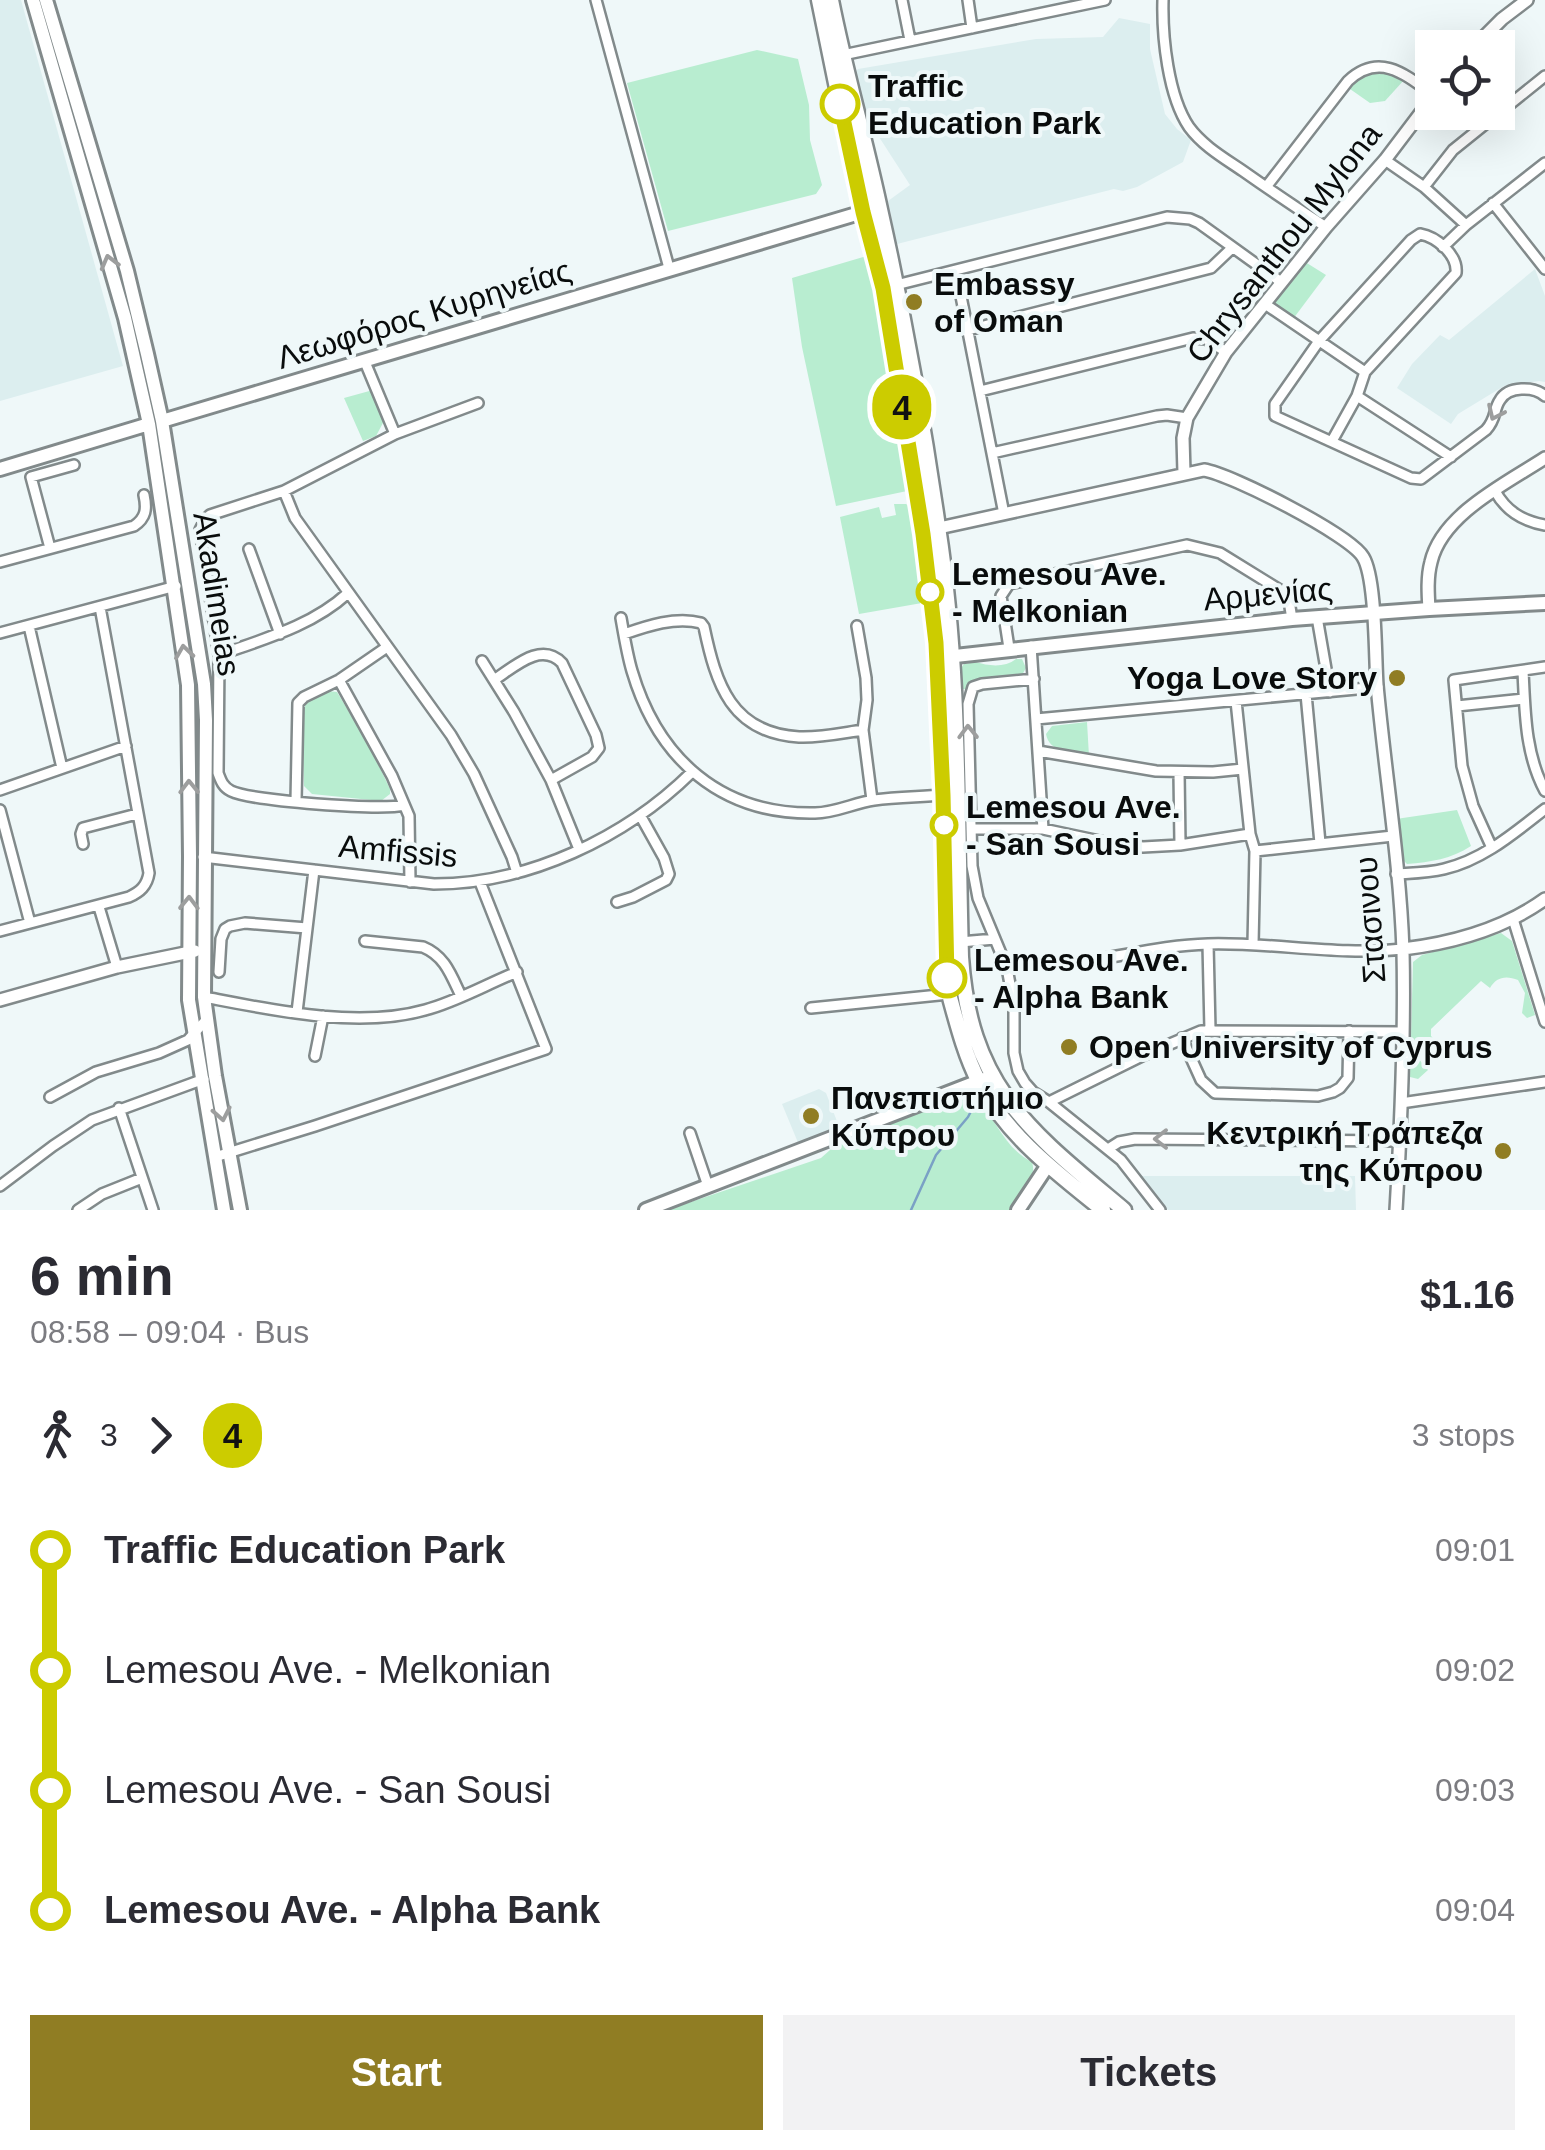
<!DOCTYPE html>
<html lang="en">
<head>
<meta charset="utf-8">
<style>
  body { margin:0; font-family:Helvetica,sans-serif; background:#f2f2f3; color:#2b2b33; height:100vh; display:flex; flex-direction:column; font-size:38px; white-space:nowrap }
  * { box-sizing:border-box; margin:0 }
  p { font-size:32px; color:#7c7c81 }
  .icon { flex:none; width:55px; height:55px; fill:none; stroke:currentColor; stroke-width:2; stroke-linecap:round; stroke-linejoin:round }
  .map { position:relative; height:1210px; overflow:hidden }
  .sheet { display:flex; flex-direction:column; background:#fff; flex:1 }
  .sheet>* { flex:none }
  .badge { padding:0 20px; border-radius:32px; font-size:35px; line-height:65px }
  .buttons { position:absolute; left:1415px; top:30px; display:grid; gap:20px }
  .buttons a { display:grid; place-items:center; width:100px; height:100px; border-radius:0px; background:#fff; box-shadow:0 10px 40px #0002; font-size:50px }
  .map>.badge { position:absolute; translate:-50% -50%; box-shadow:0 0 0 5px #fff }
  .legs { display:flex; align-items:center; gap:15px; height:110px; padding:0 30px; font-size:32px }
  .legs p { margin-inline-start:auto }
  .summary { display:flex; align-items:center; justify-content:space-between; height:170px; padding:0 30px }
  h1 { font-size:55px; font-weight:600; line-height:75px }
  .action { display:flex; gap:20px; margin-top:auto; padding:20px 30px }
  .action a { flex:1; height:115px; border-radius:0px; background:#907d23; color:#fff; font-size:40px; font-weight:600; line-height:115px; text-align:center }
  .action a+a { background:#f2f2f3; color:#2b2b33 }
  ul { padding:0 30px; list-style:none }
  li { display:flex; align-items:center; gap:35px; height:120px; font-size:38px }
  li i { display:grid; place-items:center; width:15px; height:100%; margin:0 12px; background:currentColor }
  li i::after { content:''; width:25px; height:25px; margin:-12px; border:8px solid; border-radius:50%; background:#fff }
  li p { margin-inline-start:auto }
  li:first-child i { background:linear-gradient(#0000 50%,currentColor 0) }
  li:last-child i { background:linear-gradient(currentColor 50%,#0000 0) }
  .map>svg:first-child { display:block }
  .built { fill:#dceeef }
  .green { fill:#b8edd0 }
  .lines { fill:none; stroke-linecap:round; stroke-linejoin:round }
  .stream { stroke:#7aa1c5; stroke-width:2.5 }
  .minor-casing { stroke:#828a8b; stroke-width:14 }
  .tertiary-casing { stroke:#828a8b; stroke-width:16 }
  .secondary-casing { stroke:#828a8b; stroke-width:18 }
  .primary-casing { stroke:#828a8b; stroke-width:19 }
  .minor { stroke:#fff; stroke-width:9 }
  .tertiary { stroke:#fff; stroke-width:11 }
  .secondary { stroke:#fff; stroke-width:12 }
  .primary { stroke:#fff; stroke-width:14 }
  .oneway { stroke:#9d9e9e }
  .line-1-casing { stroke:#fff; stroke-width:22 }
  .line-1 { stroke:#cc0; stroke-width:15 }
  .stop-1-dot { fill:#fff; stroke:#cc0; stroke-width:5 }
  .poi-dot { fill:#907d23; stroke:#eff8f9; stroke-width:4 }
  .labels { text-anchor:middle; stroke-width:8; stroke-linejoin:round; paint-order:stroke }
  .stop-label { font-size:32px; font-weight:bold; fill:#090c0c; stroke:#eff8f9; text-anchor:start }
  .street-label { font-size:32px; fill:#090c0c; stroke:#eff8f9 }
  .poi-label { font-size:32px; font-weight:bold; fill:#090c0c; stroke:#eff8f9; text-anchor:start }
</style>
</head>
<body>
<div class="map">
<svg width="1545" height="1210" viewBox="0 0 1545 1210">
  <rect width="100%" height="100%" fill="#eff8f9"/>
  <path class="built" d="M0,0H21L123,366L0,401Z
    M1119,18L1150,24V49L1165,114L1177,129L1191,140L1183,162L1137,187L1123,191L1114,189L897,244L888,201L910,185L870,123L859,99L853,74L858,69L1036,39L1103,37Z
    M1535,269L1545,296V382L1539,381L1504,386L1458,414L1451,424L1397,388L1412,364L1440,335L1449,340Z
    M819,1089L826,1093L840,1129L799,1145L782,1104Z
    M1142,1176H1355L1356,1210H1168Z"/>
  <path class="green" d="M757,50L798,59L809,105L810,140L822,185L816,194L668,231L627,83Z
    M1380,70L1391,72L1404,80L1385,101L1370,103L1350,89L1357,80Z
    M870,255L882,312L907,491L836,506L802,347L792,278Z
    M1302,260L1326,275L1293,319L1268,303Z
    M373,390L384,421L376,436L363,441L344,398Z
    M894,504H906L913,509L922,603L859,614L840,517L879,507L882,518L896,515Z
    M1016,659H1022L1026,668L1022,675L974,680L967,689H962L959,671L964,664L976,662C988,666 1005,668 1016,659Z
    M327,691L337,692L369,745L390,789V794L381,801L312,794L304,786L302,711L307,702Z
    M1087,722L1089,756C1073,752 1049,753 1046,734L1052,726Z
    M1457,810L1471,846C1451,859 1431,862 1407,864L1399,856L1396,819Z
    M1501,933L1512,941L1535,1015L1527,1018L1522,1013L1525,993L1518,980C1506,975 1496,977 1490,988L1481,981L1431,1029V1036L1439,1044L1433,1050L1428,1046L1417,1057L1428,1070L1418,1079L1410,1077L1413,962L1422,955Z
    M935,1096L977,1100C998,1121 1003,1147 1032,1162C1038,1181 1019,1194 1011,1210H667L821,1158L839,1142Z"/>
  <g class="lines">
    <path class="stream" d="M911,1210L936,1155L968,1117L977,1100"/>
    <defs>
      <path id="minor" d="M596,0L669,268
        M902,0L910,40
        M968,0L972,28
        M1163,0C1162,37 1168,96 1189,127C1203,146 1224,158 1243,171C1270,190 1298,209 1326,227
        M838,56L1105,0
        M1385,160L1424,187L1466,225
        M1266,187L1348,81C1379,52 1405,74 1432,94
        M1424,187L1453,150L1545,76
        M1493,203L1545,269
        M1443,247L1466,225L1545,163
        M956,271L1004,514
        M896,285L1167,217L1190,219L1199,223L1281,282
        M1265,304L1365,372
        M968,330L1211,268L1232,248
        M365,362L395,434
        M980,391L1193,338L1206,339L1226,352
        M1357,396L1451,457
        M1332,441L1357,396L1365,372L1456,273C1458,255 1437,237 1420,234L1411,240L1319,341L1275,404V416L1411,478L1421,479L1486,430C1497,418 1493,410 1500,400C1508,386 1534,386 1545,396
        M992,453L1157,416L1167,415L1187,418
        M284,491L295,518L451,735L474,774L512,857L517,873
        M1495,491C1506,511 1522,521 1545,525
        M50,548L31,477L74,465
        M249,549L280,634
        M0,562L134,526C146,518 147,509 144,495
        M1317,617L1330,692
        M621,618C624,635 627,654 632,671C658,759 721,815 815,813C835,813 854,803 874,800C897,797 920,797 943,795
        M29,626L62,768
        M857,626L866,678L867,700L863,730L872,800
        M0,633L176,586
        M624,634C647,626 676,616 701,623L704,627C716,684 731,733 799,737C820,738 842,733 863,730
        M1031,646L1043,829
        M1009,648L1001,596L1009,584L1187,545L1220,553L1288,595L1292,619
        M219,655C264,639 312,626 348,593
        M482,661L514,712L551,780L579,849
        M1523,671C1525,711 1525,754 1545,791
        M1034,679L982,684L973,687L968,704L972,866L978,898L1007,968L1014,1006V1053L1018,1071L1025,1083L1033,1092L1049,1102L1121,1160L1160,1210
        M339,680L392,776L409,816L410,882
        M494,680C514,667 541,641 562,663L596,735L599,748L592,757L551,780
        M1306,694L1320,843
        M1236,701L1250,834L1255,851L1253,944
        M1457,706L1524,699
        M1036,719L1378,687
        M1038,751L1156,771L1213,772L1243,769
        M1179,772L1180,845
        M0,790L126,746
        M296,801L298,703L304,697L339,680L387,647
        M404,805C382,811 251,801 231,791C223,787 221,781 218,773L219,655L200,530L205,520L210,515L284,491L395,434L478,403
        M0,810L30,923
        M971,829H1043L1109,843L1143,847L1180,845L1250,834
        M83,844L81,834L83,828L137,814
        M1492,848L1473,806L1462,766L1454,680L1545,667
        M1255,851L1393,836
        M203,857L434,884C528,884 625,838 692,772
        M1396,874C1412,873 1428,873 1444,869C1483,860 1514,833 1545,809
        M617,902L633,897L666,880L669,874L664,858L640,815
        M99,907L117,967
        M1513,919L1545,1022
        M0,931L129,897C140,892 147,886 149,873L100,607
        M365,941L423,947C445,956 451,975 461,996
        M960,942L995,939
        M1208,944L1210,1030
        M1006,961L1014,964C1043,963 1072,963 1100,959C1136,953 1171,945 1208,944C1273,942 1338,956 1403,949
        M219,972L221,939L225,929L230,926L245,923L307,928
        M204,997C272,1010 358,1029 425,1010C456,1002 487,984 517,972
        M811,1008L949,994
        M297,1012L314,870
        M1182,1038L1201,1080L1215,1093L1318,1096L1333,1092L1340,1088L1348,1078L1349,1031
        M315,1056L323,1016
        M50,1097L96,1072L159,1053L188,1040L207,1019
        M1049,1102L1144,1055L1201,1031L1403,1032
        M1401,1103L1545,1082
        M119,1108L153,1210
        M690,1133L708,1186
        M1108,1149L1119,1142L1135,1139L1398,1141
        M215,1157L315,1126L546,1049L480,882
        M0,1186L53,1146L92,1120L204,1079
        M78,1210L102,1194L142,1178"/>
      <path id="tertiary" d="M1473,48L1502,19L1527,0
        M1184,473L1183,438L1187,418L1226,352L1326,227L1385,160L1432,98
        M939,528L1204,470C1231,474 1350,535 1363,557C1376,578 1375,657 1377,685C1385,773 1400,862 1403,951C1405,1037 1401,1124 1396,1210
        M1429,609C1428,593 1427,577 1431,562C1442,514 1507,483 1545,458
        M1403,949C1452,943 1505,928 1545,899
        M0,1000L117,967L195,951"/>
      <path id="secondary" d="M33,0L125,318L149,424L188,685L190,856L189,1000L224,1210
        M46,0L127,271L147,354L162,421L204,684L206,720L204,997L215,1076L240,1210
        M162,421L863,212
        M0,469L149,424
        M946,657L1292,619L1429,609L1545,603
        M646,1210L984,1079
        M1018,1210L1048,1165"/>
      <path id="primary" d="M819,0L857,186L883,288L923,533L938,657L949,994C957,1023 965,1055 979,1082C1007,1136 1057,1173 1103,1210
        M831,0C845,72 866,142 881,214C904,317 923,422 938,527C960,669 957,813 961,957C970,1089 1031,1132 1124,1210"/>
    </defs>
    <use href="#minor" class="minor-casing"/>
    <use href="#tertiary" class="tertiary-casing"/>
    <use href="#secondary" class="secondary-casing"/>
    <use href="#primary" class="primary-casing"/>
    <use href="#minor" class="minor"/>
    <use href="#tertiary" class="tertiary"/>
    <use href="#secondary" class="secondary"/>
    <use href="#primary" class="primary"/>
  </g>
  <defs><path id="oneway-chevron" d="M-2-3.5L2.5 0L-2 3.5" fill="none" stroke-width="1.6" stroke-linecap="round" stroke-linejoin="round" transform="scale(2.5)"/></defs>
  <g class="oneway">
    <use href="#oneway-chevron" transform="translate(109 262) rotate(-105)"/>
    <use href="#oneway-chevron" transform="translate(1495 413) rotate(115)"/>
    <use href="#oneway-chevron" transform="translate(184 652) rotate(-98)"/>
    <use href="#oneway-chevron" transform="translate(968 732) rotate(-91)"/>
    <use href="#oneway-chevron" transform="translate(189 787) rotate(-91)"/>
    <use href="#oneway-chevron" transform="translate(189 903) rotate(-89)"/>
    <use href="#oneway-chevron" transform="translate(222 1114) rotate(79)"/>
    <use href="#oneway-chevron" transform="translate(1161 1139) rotate(180)"/>
  </g>
  <g class="lines">
    <defs>
      <path id="line-1" d="M840,104L863,212L883,288L923,534L936,643L943,795L947,978"/>
    </defs>
    <use href="#line-1" class="line-1-casing"/>
    <use href="#line-1" class="line-1"/>
  </g>
  <g class="stop-1-dot">
    <circle cx="840" cy="104" r="18"/>
    <circle cx="930" cy="592" r="12"/>
    <circle cx="944" cy="825" r="12"/>
    <circle cx="947" cy="978" r="18"/>
  </g>
  <g class="poi-dot">
    <circle cx="914" cy="302" r="10"/>
    <circle cx="1397" cy="678" r="10"/>
    <circle cx="1069" cy="1047" r="10"/>
    <circle cx="811" cy="1116" r="10"/>
    <circle cx="1503" cy="1151" r="10"/>
  </g>
  <g class="labels">
    <g class="stop-label">
      <text x="868" y="97">Traffic<tspan x="868" dy="37">Education Park</tspan></text>
      <text x="952" y="585">Lemesou Ave.<tspan x="952" dy="37">- Melkonian</tspan></text>
      <text x="966" y="818">Lemesou Ave.<tspan x="966" dy="37">- San Sousi</tspan></text>
      <text x="974" y="971">Lemesou Ave.<tspan x="974" dy="37">- Alpha Bank</tspan></text>
    </g>
    <g class="street-label">
      <text transform="translate(1284 243) rotate(-52)" y="11">Chrysanthou Mylona</text>
      <text transform="translate(424 314) rotate(-17)" y="11">Λεωφόρος Κυρηνείας</text>
      <text transform="translate(217 594) rotate(81)" y="11">Akadimeias</text>
      <text transform="translate(1268 594) rotate(-5)" y="11">Αρμενίας</text>
      <text transform="translate(398 851) rotate(5)" y="11">Amfissis</text>
      <text transform="translate(1370 920) rotate(-94)" y="11">Στασινου</text>
    </g>
    <g class="poi-label">
      <text x="934" y="295">Embassy<tspan x="934" dy="37">of Oman</tspan></text>
      <text x="1377" y="689" text-anchor="end">Yoga Love Story</text>
      <text x="1089" y="1058">Open University of Cyprus</text>
      <text x="831" y="1109">Πανεπιστήμιο<tspan x="831" dy="37">Κύπρου</tspan></text>
      <text x="1483" y="1144" text-anchor="end">Κεντρική Τράπεζα<tspan x="1483" dy="37">της Κύπρου</tspan></text>
    </g>
  </g>
</svg>
<div class="buttons">
<a><svg class="icon" aria-label="locate" viewBox="0 0 24 24"><circle cx="12" cy="12" r="6"/><path d="M12 2v4M12 18v4M2 12h4M18 12h4"/></svg></a>
</div>
<b class="badge" style="left:902px;top:407px;background:#cc0;color:#111">4</b>
</div>
<section class="sheet">
<div class="summary"><div><h1>6 min</h1><p>08:58 – 09:04 · Bus</p></div><b>$1.16</b></div>
<div class="legs"><svg class="icon" aria-label="walk" viewBox="0 0 24 24"><circle cx="13" cy="4" r="2"/><path d="M13 8l-2 6 4 7M11 14l-3 7M7 12l3-4h3l4 4"/></svg>3<svg class="icon" aria-label="forward" viewBox="0 0 24 24"><path d="M9 5l7 7-7 7"/></svg><b class="badge" style="background:#cc0;color:#111">4</b><p>3 stops</p></div>
<ul>
<li><i style="color:#cc0"></i><b>Traffic Education Park</b><p>09:01</p></li>
<li><i style="color:#cc0"></i><span>Lemesou Ave. - Melkonian</span><p>09:02</p></li>
<li><i style="color:#cc0"></i><span>Lemesou Ave. - San Sousi</span><p>09:03</p></li>
<li><i style="color:#cc0"></i><b>Lemesou Ave. - Alpha Bank</b><p>09:04</p></li>
</ul>
<div class="action"><a>Start</a><a>Tickets</a></div>
</section>
</body>
</html>
